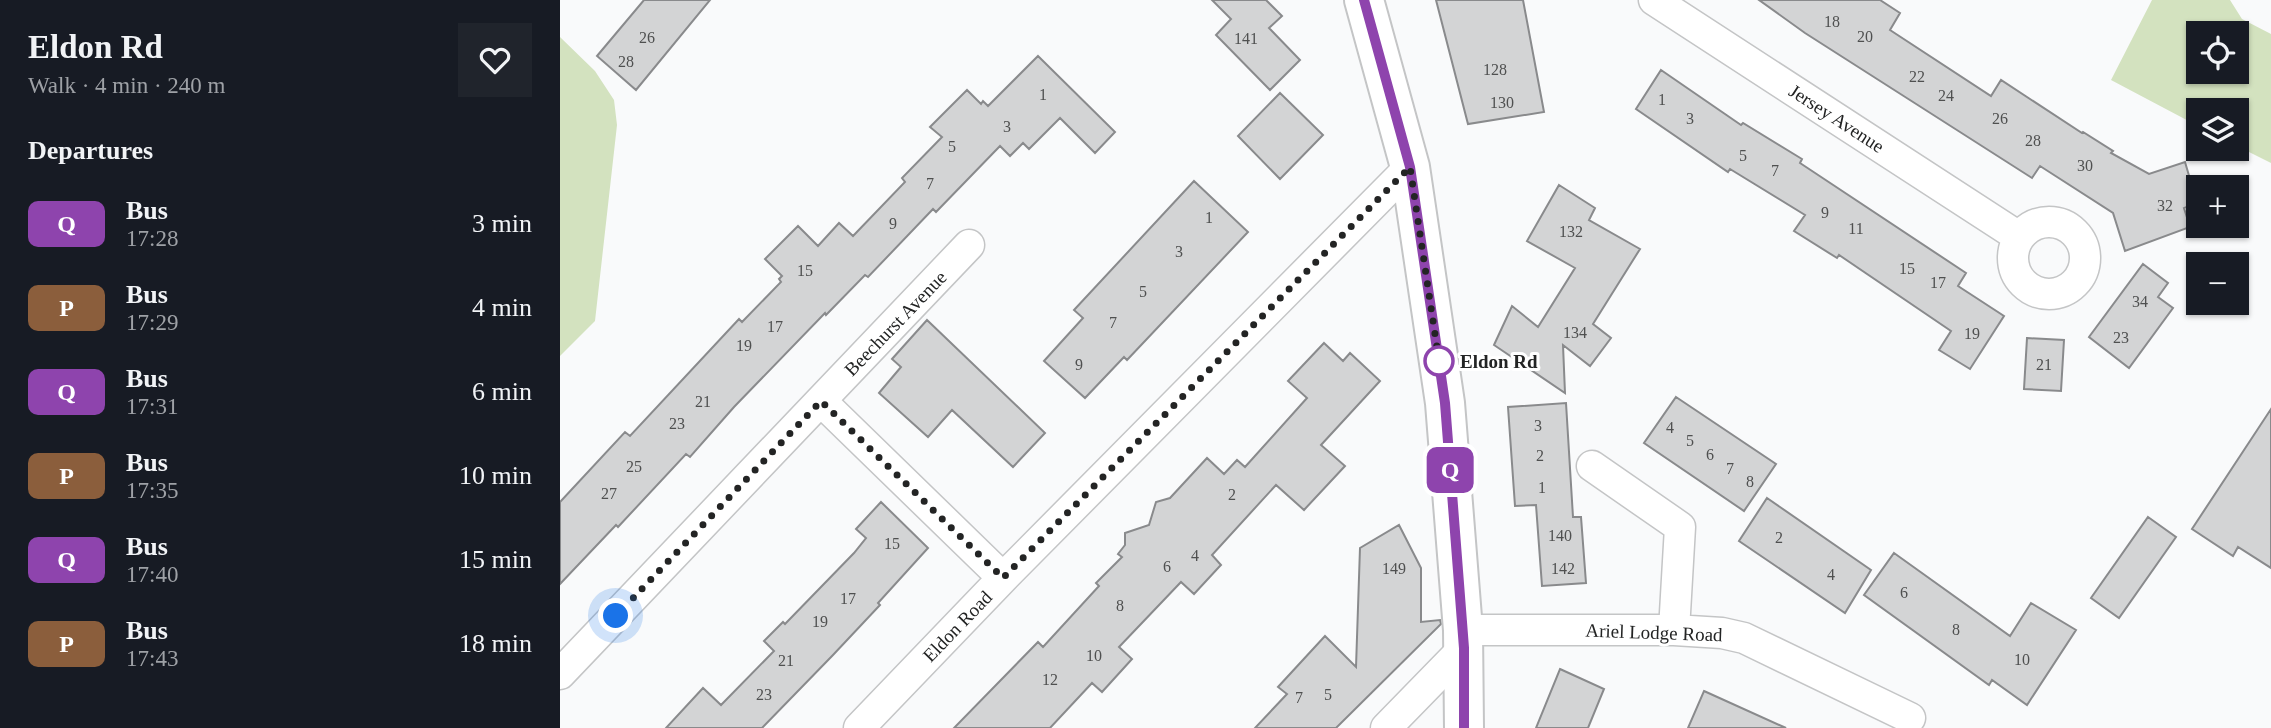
<!DOCTYPE html>
<html lang="en">
<head>
<meta charset="utf-8">
<style>
  body { margin:0; font-family:Georgia,serif; background:#20242c; color:#f1f3f6; height:100vh; display:flex; flex-direction:column; font-size:26px; white-space:nowrap }
  * { box-sizing:border-box; margin:0 }
  p { font-size:23px; color:#9ea1a6 }
  .icon { flex:none; width:38px; height:38px; fill:none; stroke:currentColor; stroke-width:2; stroke-linecap:round; stroke-linejoin:round }
  .map { position:relative; flex:1; overflow:hidden }
  .panel { display:flex; flex-direction:column; background:#171b24; width:560px }
  .panel>* { flex:none }
  .badge { padding:0 14px; border-radius:10px; font-size:24px; line-height:46px }
  .buttons { position:absolute; left:1626px; top:21px; display:grid; gap:14px }
  .buttons a { display:grid; place-items:center; width:63px; height:63px; border-radius:0px; background:#171b24; box-shadow:0 2px 5px #0004; font-size:35px }
  .you { position:absolute; width:35px; height:35px; margin:-18px; border:5px solid #fff; border-radius:50%; background:#1a73e8; box-shadow:0 0 0 10px #1a73e833 }
  .map>.badge { position:absolute; translate:-50% -50%; box-shadow:0 0 0 4px #fff }
  h2 { padding:0 28px; font-size:26px; line-height:63px }
  .round { display:grid; place-items:center; flex:none; width:74px; height:74px; border-radius:0px; background:#20242c }
  .head { display:flex; align-items:center; justify-content:space-between; height:119px; padding:0 28px }
  h1 { font-size:33px; font-weight:700; line-height:52px }
  ul { padding:0; list-style:none }
  li { display:flex; align-items:center; gap:21px; height:84px; padding:0 28px }
  li div { flex:1 }
  li b { display:block; font-size:26px }
  li em { font-style:normal }
  li .badge { min-width:77px; font-weight:700; text-align:center }
  main { display:flex; flex:1; min-height:0 }
  .map>svg:first-child { display:block }
  .green { fill:#d3e2bf; fill-rule:evenodd }
  .building { fill:#d3d4d5; stroke:#898a8c; stroke-width:2 }
  .lines { fill:none; stroke-linecap:round; stroke-linejoin:round }
  .street-casing { stroke:#c4c5c6; stroke-width:33 }
  .secondary-casing { stroke:#c4c5c6; stroke-width:42 }
  .street { stroke:#fff; stroke-width:30 }
  .secondary { stroke:#fff; stroke-width:38 }
  .line-casing { stroke:#fff; stroke-width:16 }
  .line { stroke:#8e44ad; stroke-width:10 }
  .walk { stroke:#232424; stroke-width:7; stroke-dasharray:0 12.6 }
  .stop-dot { fill:#fff; stroke:#8e44ad; stroke-width:3.5 }
  .labels { text-anchor:middle; stroke-width:6; stroke-linejoin:round; paint-order:stroke }
  .number-label { font-size:16px; fill:#4f5050 }
  .street-label { font-size:19px; fill:#232424; stroke:#fff }
  .stop-label { font-size:19px; font-weight:bold; fill:#232424; stroke:#fff; text-anchor:start }
</style>
</head>
<body>
<main>
<section class="panel">
<div class="head"><div><h1>Eldon Rd</h1><p>Walk · 4 min · 240 m</p></div><a class="round"><svg class="icon" aria-label="heart" viewBox="0 0 24 24"><path d="M12 20l-8-8c-3-5 5-10 8-4 3-6 11-1 8 4z"/></svg></a></div>
<h2>Departures</h2>
<ul>
<li><span class="badge" style="background:#8e44ad;color:#fff">Q</span><div><b>Bus</b><p>17:28</p></div><em>3 min</em></li>
<li><span class="badge" style="background:#8b5e3c;color:#fff">P</span><div><b>Bus</b><p>17:29</p></div><em>4 min</em></li>
<li><span class="badge" style="background:#8e44ad;color:#fff">Q</span><div><b>Bus</b><p>17:31</p></div><em>6 min</em></li>
<li><span class="badge" style="background:#8b5e3c;color:#fff">P</span><div><b>Bus</b><p>17:35</p></div><em>10 min</em></li>
<li><span class="badge" style="background:#8e44ad;color:#fff">Q</span><div><b>Bus</b><p>17:40</p></div><em>15 min</em></li>
<li><span class="badge" style="background:#8b5e3c;color:#fff">P</span><div><b>Bus</b><p>17:43</p></div><em>18 min</em></li>
</ul>
</section>
<div class="map">
<svg width="1711" height="728" viewBox="0 0 1711 728">
  <rect width="100%" height="100%" fill="#f9fafb"/>
  <path class="green" d="M1592,0H1670L1682,19L1711,34V163L1677,146L1676,110H1638V126L1551,80ZM1638,33H1676V72H1638Z
    M0,37L35,71L54,100L57,125L35,321L0,356Z"/>
  <path class="building" d="M84,0H150L76,90L37,56Z
    M652,0H706L722,16L709,28L740,60L710,90L656,35L671,19Z
    M876,0H963L984,112L908,124Z
    M1199,0H1320L1340,13L1330,30L1431,96L1441,80L1522,133L1523,132L1553,151L1551,153L1589,174L1625,162L1637,203L1624,208L1630,227L1565,251L1553,213L1480,166L1472,178L1245,33Z
    M478,56L555,132L535,153L500,118L469,149L463,143L450,156L440,146L376,212L373,209L308,277L305,275L266,315L265,313L174,407L130,457L126,454L58,527L56,525L0,584V502L65,432L70,436L179,319L182,322L221,282L219,279L222,276L205,259L238,226L258,246L279,223L293,236L345,182L342,178L382,137L370,127L407,90L421,104L423,101L428,106Z
    M1101,70L1181,125L1183,123L1242,159L1240,163L1406,273L1398,286L1444,316L1410,369L1379,350L1391,331L1279,255L1277,258L1234,231L1245,215L1170,169L1168,172L1076,109Z
    M720,93L763,135L720,179L678,136Z
    M634,181L688,232L567,360L564,357L525,398L484,361L523,318L514,310Z
    M999,185L1035,208L1029,220L1080,249L1033,324L1051,338L1030,366L1003,345L1005,393L934,345L952,306L978,327L1015,268L967,241Z
    M1583,264L1608,283L1598,297L1613,308L1569,368L1529,337Z
    M367,320L485,433L453,467L392,410L368,437L319,393L341,367L332,359Z
    M1467,338L1504,340L1501,391L1464,389Z
    M764,343L783,361L790,353L820,381L761,445L785,466L744,510L716,485L652,555L661,565L659,567L634,594L621,582L559,647L572,659L542,692L532,683L490,728H394L478,642L483,647L539,586L536,583L562,557L558,554L565,545V533L589,525L596,502L610,498L647,458L664,474L677,460L685,467L747,398L728,381Z
    M1116,397L1216,464L1184,511L1084,443Z
    M1006,403L1013,517H1021L1026,583L982,586L976,505L955,506L948,407Z
    M1711,409V568L1678,547L1673,556L1632,529Z
    M1207,498L1311,570L1285,613L1179,541Z
    M321,502L368,548L318,603L320,605L273,655L202,728H106L143,688L161,705L214,651L204,641L223,622L225,624L294,553L306,538L296,529Z
    M1588,517L1616,537L1559,618L1531,598Z
    M839,525L861,568V622L880,620L881,624L776,728H695L727,694L718,687L765,636L796,667L800,548Z
    M1334,553L1450,636L1471,603L1516,630L1467,705L1432,680L1429,685L1304,595Z
    M1000,669L1044,689L1028,728H976Z
    M1144,691L1226,728H1128Z"/>
  <g class="lines">
    <defs>
      <path id="street" d="M1094,0L1459,237
        M1453 258a36 36 0 1 1 72 0a36 36 0 1 1-72 0Z
        M261,401L443,578
        M1032,466L1120,527L1114,630
        M903,630H1114L1162,633L1184,638L1350,718
        M0,674L409,245
        M299,728L443,578L850,167
        M826,728L904,648"/>
      <path id="secondary" d="M804,0L850,167L885,403L903,630L904,728"/>
    </defs>
    <use href="#street" class="street-casing"/>
    <use href="#secondary" class="secondary-casing"/>
    <use href="#street" class="street"/>
    <use href="#secondary" class="secondary"/>
  </g>
  <g class="lines">
    <defs>
      <path id="line" d="M804,0L850,167L885,403L904,648V728"/>
    </defs>
    <use href="#line" class="line-casing"/>
    <use href="#line" class="line"/>
    <path class="walk" d="M56,616L261,401L443,578L850,167L879,361"/>
  </g>
  <circle class="stop-dot" cx="879" cy="361" r="14"/>
  <g class="labels">
    <g class="number-label">
      <text x="1272" y="27">18</text>
      <text x="1305" y="42">20</text>
      <text x="87" y="43">26</text>
      <text x="686" y="44">141</text>
      <text x="66" y="67">28</text>
      <text x="935" y="75">128</text>
      <text x="1357" y="82">22</text>
      <text x="483" y="100">1</text>
      <text x="1386" y="101">24</text>
      <text x="1102" y="105">1</text>
      <text x="942" y="108">130</text>
      <text x="1130" y="124">3</text>
      <text x="1440" y="124">26</text>
      <text x="447" y="132">3</text>
      <text x="1473" y="146">28</text>
      <text x="392" y="152">5</text>
      <text x="1183" y="161">5</text>
      <text x="1525" y="171">30</text>
      <text x="1215" y="176">7</text>
      <text x="370" y="189">7</text>
      <text x="1605" y="211">32</text>
      <text x="1265" y="218">9</text>
      <text x="649" y="223">1</text>
      <text x="333" y="229">9</text>
      <text x="1296" y="234">11</text>
      <text x="1011" y="237">132</text>
      <text x="619" y="257">3</text>
      <text x="1347" y="274">15</text>
      <text x="245" y="276">15</text>
      <text x="1378" y="288">17</text>
      <text x="583" y="297">5</text>
      <text x="1580" y="307">34</text>
      <text x="553" y="328">7</text>
      <text x="215" y="332">17</text>
      <text x="1015" y="338">134</text>
      <text x="1412" y="339">19</text>
      <text x="1561" y="343">23</text>
      <text x="184" y="351">19</text>
      <text x="519" y="370">9</text>
      <text x="1484" y="370">21</text>
      <text x="143" y="407">21</text>
      <text x="117" y="429">23</text>
      <text x="978" y="431">3</text>
      <text x="1110" y="433">4</text>
      <text x="1130" y="446">5</text>
      <text x="1150" y="460">6</text>
      <text x="980" y="461">2</text>
      <text x="74" y="472">25</text>
      <text x="1170" y="474">7</text>
      <text x="1190" y="487">8</text>
      <text x="982" y="493">1</text>
      <text x="49" y="499">27</text>
      <text x="672" y="500">2</text>
      <text x="1000" y="541">140</text>
      <text x="1219" y="543">2</text>
      <text x="332" y="549">15</text>
      <text x="635" y="561">4</text>
      <text x="607" y="572">6</text>
      <text x="834" y="574">149</text>
      <text x="1003" y="574">142</text>
      <text x="1271" y="580">4</text>
      <text x="1344" y="598">6</text>
      <text x="288" y="604">17</text>
      <text x="560" y="611">8</text>
      <text x="260" y="627">19</text>
      <text x="1396" y="635">8</text>
      <text x="534" y="661">10</text>
      <text x="1462" y="665">10</text>
      <text x="226" y="666">21</text>
      <text x="490" y="685">12</text>
      <text x="204" y="700">23</text>
      <text x="768" y="700">5</text>
      <text x="739" y="703">7</text>
    </g>
    <g class="street-label">
      <text transform="translate(1277 118) rotate(33)" y="7">Jersey Avenue</text>
      <text transform="translate(335 323) rotate(-46)" y="7">Beechurst Avenue</text>
      <text transform="translate(397 626) rotate(-46)" y="7">Eldon Road</text>
      <text transform="translate(1094 632) rotate(2)" y="7">Ariel Lodge Road</text>
    </g>
    <g class="stop-label">
      <text x="900" y="368">Eldon Rd</text>
    </g>
  </g>
</svg>
<div class="buttons">
<a><svg class="icon" aria-label="locate" viewBox="0 0 24 24"><circle cx="12" cy="12" r="6"/><path d="M12 2v4M12 18v4M2 12h4M18 12h4"/></svg></a>
<a><svg class="icon" aria-label="layers" viewBox="0 0 24 24"><path d="M12 4l9 5-9 5-9-5zM3 14l9 5 9-5"/></svg></a>
<a>+</a>
<a>−</a>
</div>
<div class="you" style="left:56px;top:616px"></div>
<b class="badge" style="left:890px;top:470px;background:#8e44ad;color:#fff">Q</b>
</div>
</main>
</body>
</html>
